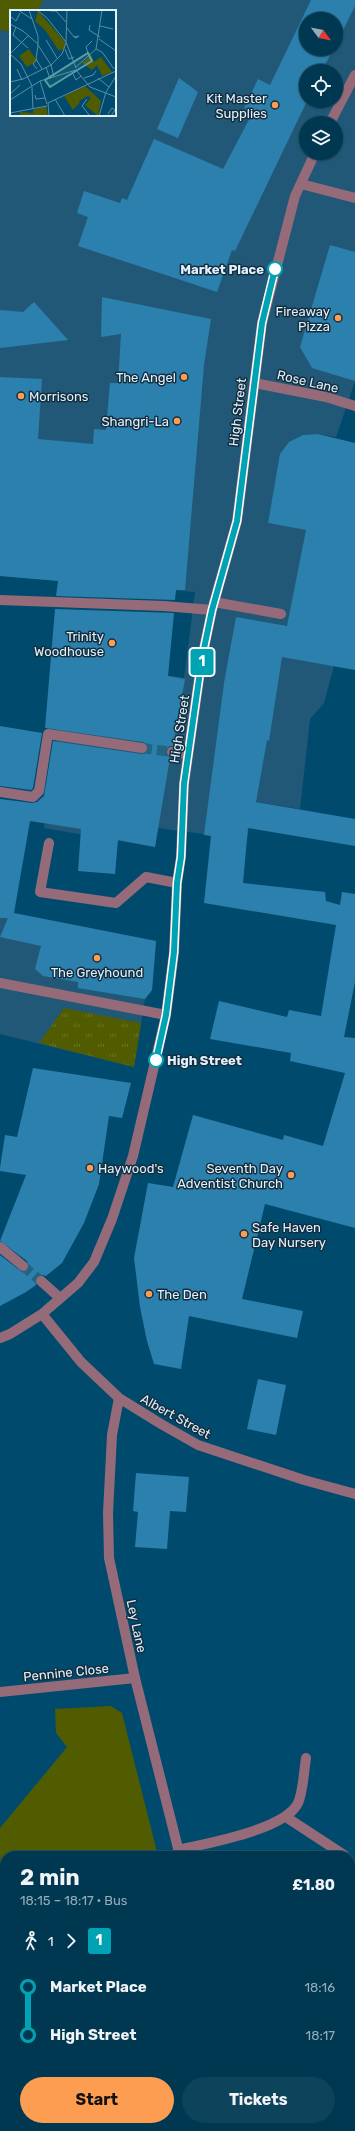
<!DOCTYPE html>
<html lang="en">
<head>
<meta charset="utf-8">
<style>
  body { margin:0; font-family:Rubik,sans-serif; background:#0e435c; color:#f1f3f6; height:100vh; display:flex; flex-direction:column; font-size:15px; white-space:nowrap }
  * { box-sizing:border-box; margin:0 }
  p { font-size:13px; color:#95acb8 }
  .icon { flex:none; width:22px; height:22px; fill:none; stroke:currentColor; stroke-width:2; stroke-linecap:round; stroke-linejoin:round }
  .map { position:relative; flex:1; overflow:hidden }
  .panel { position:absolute; left:0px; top:1851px; width:355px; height:280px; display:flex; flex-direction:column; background:#003852; border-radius:16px 16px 0 0; box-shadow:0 1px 3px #0004,0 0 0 1px #225269 }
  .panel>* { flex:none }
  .badge { padding:0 8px; border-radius:3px; font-size:14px; line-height:26px }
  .needle { width:26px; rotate:122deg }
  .buttons { position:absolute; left:299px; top:12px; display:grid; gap:8px }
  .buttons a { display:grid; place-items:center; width:44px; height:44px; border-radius:50%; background:#003852; box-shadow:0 1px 3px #0004,0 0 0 1px #225269; font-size:20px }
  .map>.badge { position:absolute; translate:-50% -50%; box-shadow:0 0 0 2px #fff }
  .legs { display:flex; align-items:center; gap:6px; height:44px; padding:0 20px; font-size:13px }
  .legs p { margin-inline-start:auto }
  .summary { display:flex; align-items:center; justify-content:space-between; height:68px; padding:0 20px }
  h1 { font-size:22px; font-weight:700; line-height:30px }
  .button { display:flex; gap:8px; margin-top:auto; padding:8px 20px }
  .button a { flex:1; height:46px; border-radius:24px; background:#fc9d52; color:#111; font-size:16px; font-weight:700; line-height:46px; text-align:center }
  .button a+a { background:#0e435c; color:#f1f3f6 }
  ul { padding:0 20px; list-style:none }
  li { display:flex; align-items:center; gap:14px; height:48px; font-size:15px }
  li i { display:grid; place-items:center; width:6px; height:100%; margin:0 5px; background:currentColor }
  li i::after { content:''; width:10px; height:10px; margin:-5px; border:3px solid; border-radius:50%; background:#003852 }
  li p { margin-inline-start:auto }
  li:first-child i { background:linear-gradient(#0000 50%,currentColor 0) }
  li:last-child i { background:linear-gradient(currentColor 50%,#0000 0) }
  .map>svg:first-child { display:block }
  .built { fill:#225877; fill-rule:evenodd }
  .grass { fill:url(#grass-tufts) }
  .green { fill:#515b00 }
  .building { fill:#2c80ae }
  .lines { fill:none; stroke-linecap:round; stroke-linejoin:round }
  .minor-tunnel { stroke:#216483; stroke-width:10; stroke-dasharray:10 5; stroke-linecap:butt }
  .minor { stroke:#966b79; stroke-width:10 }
  .line-1-casing { stroke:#fff; stroke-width:9 }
  .line-1 { stroke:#00a3b4; stroke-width:6 }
  .poi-dot { fill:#fc9d52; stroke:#152e3e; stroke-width:1.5 }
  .stop-1-dot { fill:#fff; stroke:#00a3b4; stroke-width:2 }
  .labels { text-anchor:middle; stroke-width:3; stroke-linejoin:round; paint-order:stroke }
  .poi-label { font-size:13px; fill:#dff1fe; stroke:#152e3e; text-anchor:end }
  .stop-label { font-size:13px; font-weight:bold; fill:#dff1fe; stroke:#152e3e; text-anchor:end }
  .street-label { font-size:13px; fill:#dff1fe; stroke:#152e3e }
  .inset-road { fill:none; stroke:#598da7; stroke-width:1 }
  .view { fill:#58a1a0; fill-opacity:0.15; stroke:#58a1a0; stroke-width:2 }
  .inset-edge { fill:none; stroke:#dff1fe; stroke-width:2 }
</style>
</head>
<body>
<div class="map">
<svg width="355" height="2131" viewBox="0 0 355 2131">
  <defs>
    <pattern id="grass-tufts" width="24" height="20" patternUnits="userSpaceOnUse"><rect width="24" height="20" fill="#515b00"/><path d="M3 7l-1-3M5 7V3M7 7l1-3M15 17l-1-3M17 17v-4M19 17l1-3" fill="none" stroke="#6a7326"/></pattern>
  </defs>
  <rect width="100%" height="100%" fill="#004b6d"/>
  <path class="built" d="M43,0H355V381L336,437L318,434L303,435L281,454L268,523L307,530L334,666L324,703L310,719L300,809L252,801L247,840L158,828L155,847L44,828L62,705L145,672L184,678L195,592L0,576V30L11,32V115H115V11H38ZM306,19H336V49H306ZM306,71H336V101H306ZM306,123H336V153H306Z
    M0,911L156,941L152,990L145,999L134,1067L0,1034Z
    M350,1925L355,1926V1976L350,1952Z"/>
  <path class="grass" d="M64,1008L141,1023L134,1067L39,1043Z"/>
  <path class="green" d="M0,0H43L38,11H11V32L0,30Z
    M111,1706L122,1713L158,1856H5V2126H229V2131H0V1828L67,1747L56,1733L55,1709Z"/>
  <path class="building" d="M311,0H355V6L336,44V19H306V49H333L322,71H306L307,101L235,251L232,250L217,292L78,246L88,217L77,213L84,191L120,203L122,198L127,200L154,139L223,169L253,112L244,108L258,79L270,85Z
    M179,78L198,92L178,138L157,129Z
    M330,245L355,252V381L312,368L300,347Z
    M102,297L211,319L204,365L185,590H176L175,600L56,596L58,581L0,576V377L42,379L38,439L93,444L94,429L106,430L110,383H118L121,334L101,337Z
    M34,302L68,340L0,348V310L23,312Z
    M318,434L355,443V670L282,657L269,741L267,740L256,802L355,819V846L248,828L243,883L325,892L326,901L340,905L342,892L355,894V982L344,1037L355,1038V1228L265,1204L242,1299L303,1311L297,1338L189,1316L181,1369L154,1364L147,1341L140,1307L134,1258L148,1183L173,1187L193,1115L283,1140L284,1135L323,1146L345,1073L290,1061L291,1053L210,1039L219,1001L287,1017L289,1010L321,1016L336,925L204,903L211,836L204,835L224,683L236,617L287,626L306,530L268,523L280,454L289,442L303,435Z
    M55,609L174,613L168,676L185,679L173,746H169L166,751V755L170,758L155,847L118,840L115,874L78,871L81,829L30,821L14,913L156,941L152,990L145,999L78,988V982L43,976L35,969L41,946L0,937L8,918H0V799L32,803L37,802L44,796L53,741L141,754H145L148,749V745L143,742L45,728Z
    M0,726L42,733L33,788L31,790L0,786Z
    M33,1068L131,1083L122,1118L109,1116L99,1184L84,1223L62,1263L46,1276L42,1275L36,1276L35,1280L36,1285L26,1292L0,1306V1255L22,1272H26L29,1267L27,1261L0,1241L26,1175L0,1171V1168L5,1135L17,1137Z
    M258,1379L286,1385L276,1435L247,1429Z
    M136,1473L189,1477L186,1512L170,1511L167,1549L135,1547L138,1512L133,1511Z"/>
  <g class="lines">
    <path class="minor-tunnel" d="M142,748L172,752
      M23,1266L41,1281"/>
    <path class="minor" d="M330,123L355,75
      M301,184L355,198
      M254,383L326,397L355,406
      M0,600L164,606L212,610
      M214,602L281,614
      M172,752L188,754
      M0,792L33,797L39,791L48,734L142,748
      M49,843L40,892L116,903L146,877L177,883
      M0,983L166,1015
      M0,1247L23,1266
      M41,1281L60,1298
      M42,1314L81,1362L119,1398L161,1424L198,1445L304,1480L355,1494
      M0,1338L10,1334L42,1314L78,1283L94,1262L112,1219L133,1156L166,1015L174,952L177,883L181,857L184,784L202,658L212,610L237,521L262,323L295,196L315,153
      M119,1398L112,1435L108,1513L109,1558L135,1678L180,1856
      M0,1692L135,1678
      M286,1817L344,1855
      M178,1850C207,1843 285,1830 298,1803C303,1793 304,1770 306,1758
      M350,2123H355
      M252,2126L253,2131"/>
  </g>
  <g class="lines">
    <defs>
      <path id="line-1" d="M156,1060L166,1015L174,952L177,883L181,857L184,784L202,658L212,610L237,521L262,323L275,269"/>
    </defs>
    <use href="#line-1" class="line-1-casing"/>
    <use href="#line-1" class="line-1"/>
  </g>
  <g class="poi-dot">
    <circle cx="275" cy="105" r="4"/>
    <circle cx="338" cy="318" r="4"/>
    <circle cx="184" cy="377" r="4"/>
    <circle cx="21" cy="396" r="4"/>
    <circle cx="177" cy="421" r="4"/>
    <circle cx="112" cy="643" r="4"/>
    <circle cx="97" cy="958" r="4"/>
    <circle cx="90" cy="1168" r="4"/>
    <circle cx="291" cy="1175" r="4"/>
    <circle cx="244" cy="1234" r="4"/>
    <circle cx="149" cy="1294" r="4"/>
  </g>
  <g class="stop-1-dot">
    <circle cx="275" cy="269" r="7"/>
    <circle cx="156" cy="1060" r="7"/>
  </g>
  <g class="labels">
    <g class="poi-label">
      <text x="267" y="103">Kit Master<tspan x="267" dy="15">Supplies</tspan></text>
      <text x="330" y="316">Fireaway<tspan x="330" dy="15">Pizza</tspan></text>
      <text x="176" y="382">The Angel</text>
      <text x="29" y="401" text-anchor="start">Morrisons</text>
      <text x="169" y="426">Shangri-La</text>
      <text x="104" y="641">Trinity<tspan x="104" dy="15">Woodhouse</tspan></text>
      <text x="97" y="977" text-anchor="middle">The Greyhound</text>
      <text x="98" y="1173" text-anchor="start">Haywood's</text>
      <text x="283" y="1173">Seventh Day<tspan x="283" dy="15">Adventist Church</tspan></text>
      <text x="252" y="1232" text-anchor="start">Safe Haven<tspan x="252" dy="15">Day Nursery</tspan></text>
      <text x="157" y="1299" text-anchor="start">The Den</text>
    </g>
    <g class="stop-label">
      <text x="264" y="274">Market Place</text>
      <text x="167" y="1065" text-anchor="start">High Street</text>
    </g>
    <g class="street-label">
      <text transform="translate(308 381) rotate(13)" y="5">Rose Lane</text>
      <text transform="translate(237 412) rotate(-83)" y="5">High Street</text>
      <text transform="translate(179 729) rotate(-81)" y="5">High Street</text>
      <text transform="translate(176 1416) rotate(29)" y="5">Albert Street</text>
      <text transform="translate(137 1626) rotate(78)" y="5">Ley Lane</text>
      <text transform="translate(66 1672) rotate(-6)" y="5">Pennine Close</text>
    </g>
  </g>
  <g transform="translate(10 10)">
    <rect width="106" height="106" fill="#004b6d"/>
    <path d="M59,84L65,93L68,90L70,92L63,100L54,86Z" fill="#515b00"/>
    <path d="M28,1L56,33L54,39L49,40L51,44L35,20L25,11ZM19,39L27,51L17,57L9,46ZM81,45L84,52L91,47L102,62L92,66L87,55L82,60L72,53ZM75,76L91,91L88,106L75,95L81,88L78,86L65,93L59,84ZM36,96L38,106H10V102L23,103V100Z" fill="#515b00"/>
    <path class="inset-road" d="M8,0L22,9M19,0L28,26V35L41,55L44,67M27,0L37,8L56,32M57,0L56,32L66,58M40,1H46L57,13M0,6L6,11L10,3M0,14L13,21L28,34M80,15L79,20L90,27M90,16L103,19M6,17L3,25L18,38M56,17L64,27L69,26L66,28L64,27M89,29L106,41M36,30L47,48M28,35L26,49L32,59M55,39L59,49L64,47M86,39L92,42L104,59M0,44L11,54L22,76M0,44L19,25M79,46L76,37L82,31M27,49L23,54L27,59M36,57L40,69M66,57L86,39L92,0M7,59L12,70M66,60L80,77L106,87M63,64L66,70L71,66M74,68L83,65L86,61M88,68L99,77M30,71L37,94M0,72L13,69L41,55L52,44L56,33M22,77L23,99M0,84L10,75M25,85L26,89L35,88M45,89L55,106M77,89L72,96L80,106M0,90L30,71L66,60M0,103L37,96M98,104L102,98L105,100L101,106M39,106L38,93L106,61M89,106L96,82L106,66"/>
    <path class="view" d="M78,43L82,51L40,77L35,70Z"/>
    <rect width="106" height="106" class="inset-edge"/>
  </g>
</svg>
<div class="buttons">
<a><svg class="needle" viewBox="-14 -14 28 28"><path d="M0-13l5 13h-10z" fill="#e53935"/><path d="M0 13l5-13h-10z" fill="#95acb8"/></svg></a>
<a><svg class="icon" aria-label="locate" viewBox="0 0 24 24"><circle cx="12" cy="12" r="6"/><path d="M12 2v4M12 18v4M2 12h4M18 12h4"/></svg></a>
<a><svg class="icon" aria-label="layers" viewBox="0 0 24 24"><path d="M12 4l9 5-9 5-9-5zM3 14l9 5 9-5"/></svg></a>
</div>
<b class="badge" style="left:202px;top:662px;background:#00a3b4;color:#fff">1</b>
<section class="panel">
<div class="summary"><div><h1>2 min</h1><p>18:15 – 18:17 · Bus</p></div><b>£1.80</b></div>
<div class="legs"><svg class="icon" aria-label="walk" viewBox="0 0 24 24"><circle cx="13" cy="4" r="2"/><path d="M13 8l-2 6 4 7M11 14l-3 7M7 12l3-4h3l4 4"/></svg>1<svg class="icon" aria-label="forward" viewBox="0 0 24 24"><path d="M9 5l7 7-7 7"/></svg><b class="badge" style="background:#00a3b4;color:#fff">1</b></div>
<ul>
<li><i style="color:#00a3b4"></i><b>Market Place</b><p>18:16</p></li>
<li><i style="color:#00a3b4"></i><b>High Street</b><p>18:17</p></li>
</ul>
<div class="button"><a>Start</a><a>Tickets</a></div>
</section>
</div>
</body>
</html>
